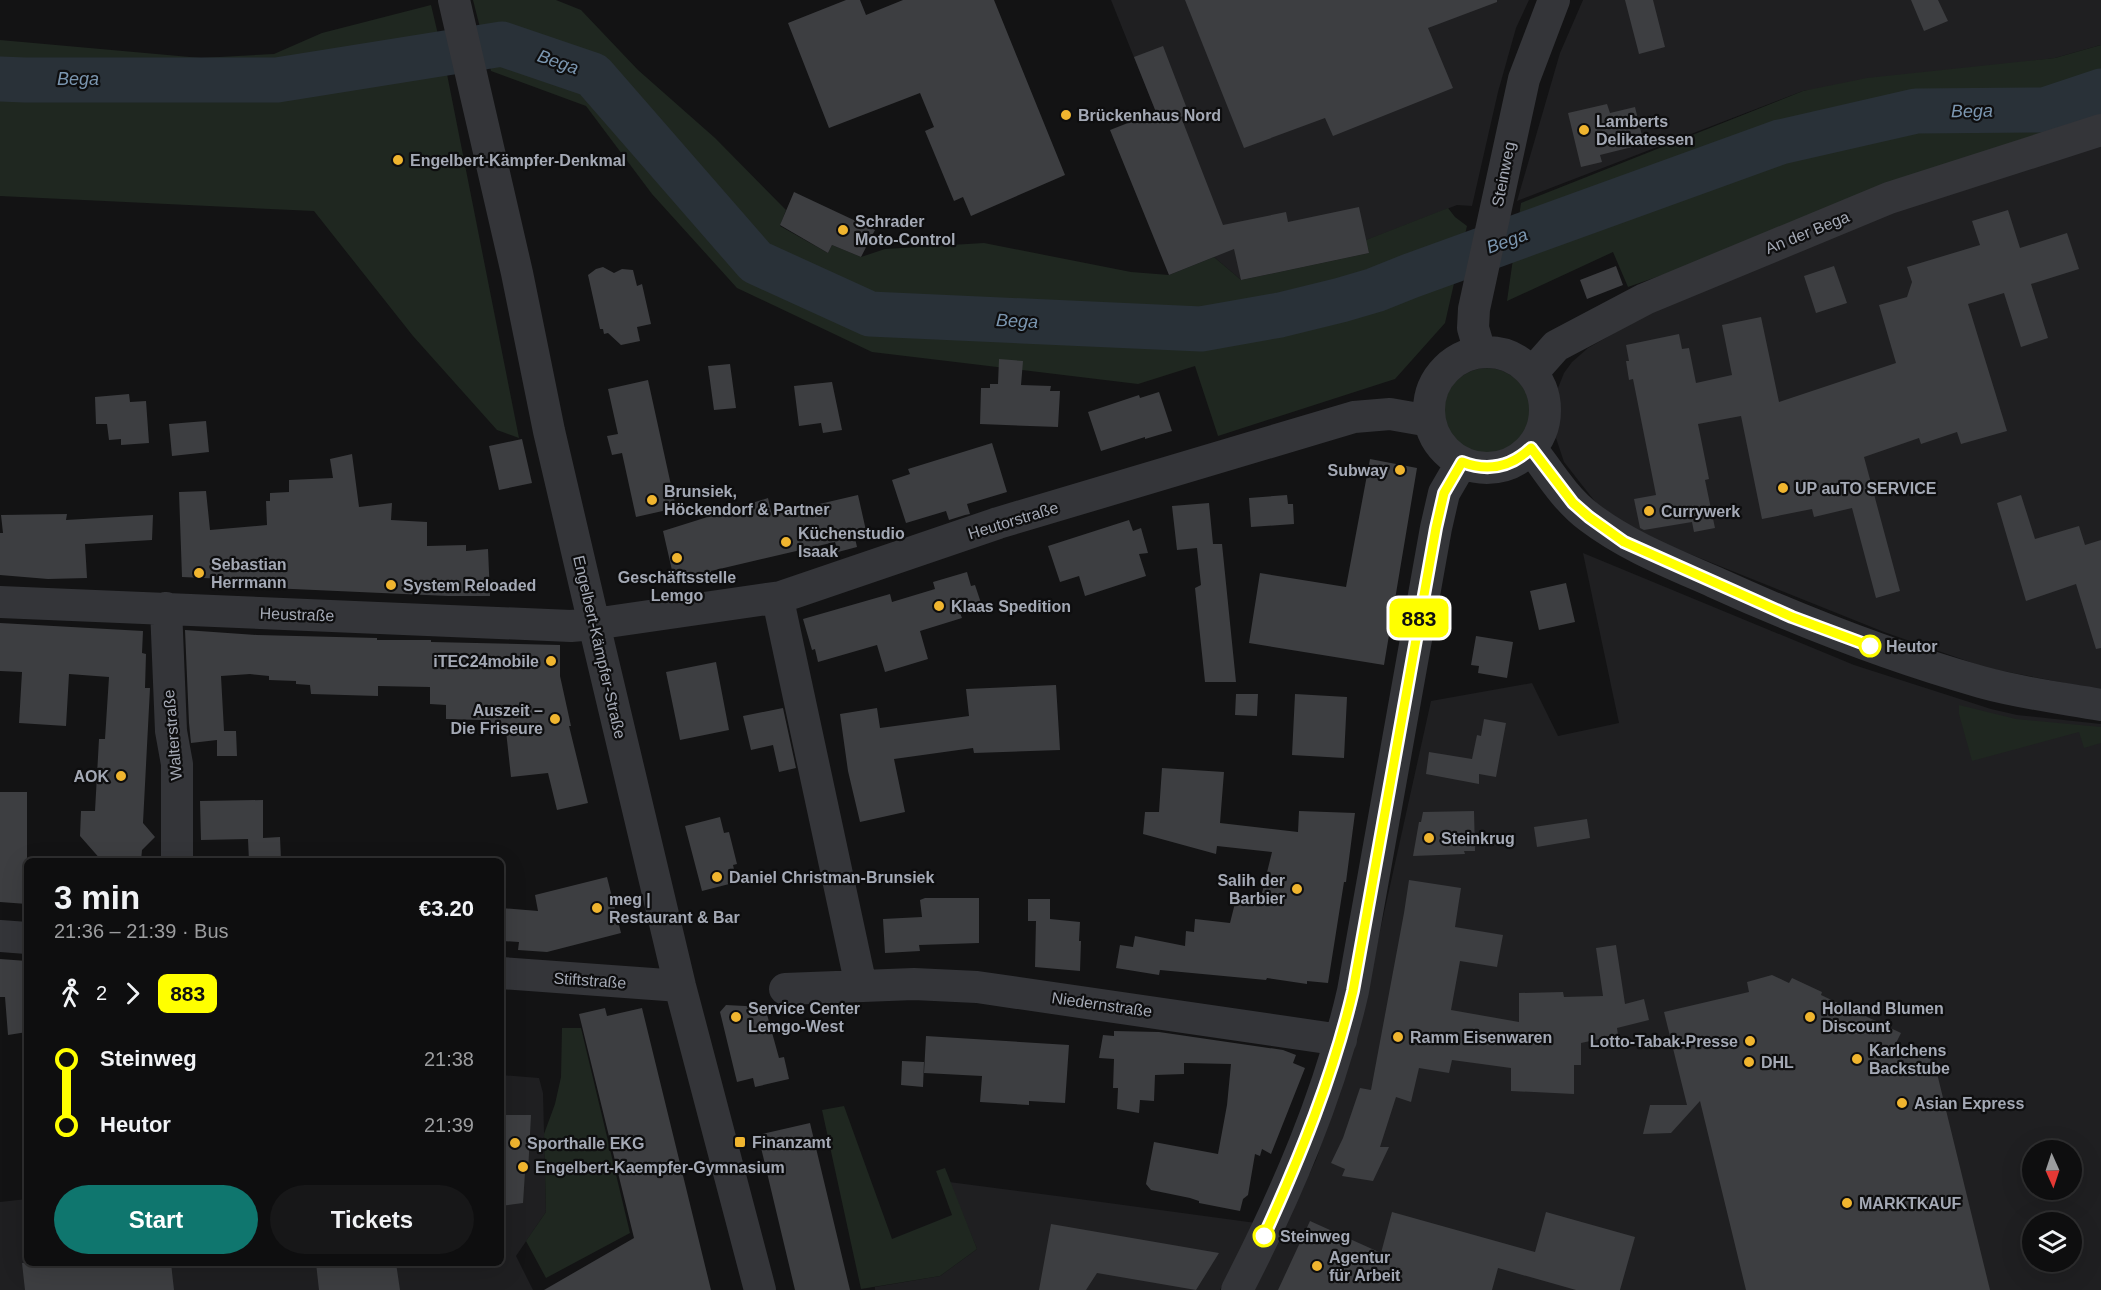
<!DOCTYPE html>
<html lang="en">
<head>
<meta charset="utf-8">
<style>
  body { margin:0; font-family:Helvetica,sans-serif; background:#171718; color:#f1f3f6; height:100vh; display:flex; flex-direction:column; font-size:22px; white-space:nowrap }
  * { box-sizing:border-box; margin:0 }
  p { font-size:20px; color:#9b9c9e }
  .icon { flex:none; width:33px; height:33px; fill:none; stroke:currentColor; stroke-width:2; stroke-linecap:round; stroke-linejoin:round }
  .map { position:relative; flex:1; overflow:hidden }
  .drawer { position:absolute; left:24px; top:858px; width:480px; height:408px; display:flex; flex-direction:column; background:#0e0e0f; border-radius:9px; box-shadow:0 6px 24px #0002,0 0 0 2px #2e2e2f }
  .drawer>* { flex:none }
  .badge { padding:0 12px; border-radius:9px; font-size:21px; line-height:39px }
  .needle { width:39px; rotate:177deg }
  .buttons { position:absolute; left:2022px; top:1140px; display:grid; gap:12px }
  .buttons a { display:grid; place-items:center; width:60px; height:60px; border-radius:50%; background:#0e0e0f; box-shadow:0 6px 24px #0002,0 0 0 2px #2e2e2f; font-size:30px }
  .map>.badge { position:absolute; translate:-50% -50%; box-shadow:0 0 0 3px #fff }
  .legs { display:flex; align-items:center; gap:9px; height:66px; padding:0 30px; font-size:20px }
  .legs p { margin-inline-start:auto }
  .head { display:flex; align-items:center; justify-content:space-between; height:102px; padding:0 30px }
  h1 { font-size:33px; font-weight:700; line-height:45px }
  .cta { display:flex; gap:12px; margin-top:auto; padding:12px 30px }
  .cta a { flex:1; height:69px; border-radius:36px; background:#0f766e; color:#fff; font-size:24px; font-weight:700; line-height:69px; text-align:center }
  .cta a+a { background:#171718; color:#f1f3f6 }
  ul { padding:0 30px; list-style:none }
  li { display:flex; align-items:center; gap:21px; height:66px; font-size:22px }
  li i { display:grid; place-items:center; width:9px; height:100%; margin:0 8px; background:currentColor }
  li i::after { content:''; width:15px; height:15px; margin:-8px; border:4px solid; border-radius:50%; background:#0e0e0f }
  li p { margin-inline-start:auto }
  li:first-child i { background:linear-gradient(#0000 50%,currentColor 0) }
  li:last-child i { background:linear-gradient(currentColor 50%,#0000 0) }
  .map>svg:first-child { display:block }
  .built { fill:#1f1f21; fill-rule:evenodd }
  .green { fill:#1f2720 }
  .lines { fill:none; stroke-linecap:round; stroke-linejoin:round }
  .river { stroke:#293138; stroke-width:45 }
  .building { fill:#3d3e41 }
  .minor { stroke:#343539; stroke-width:32 }
  .line-1-casing { stroke:#fff; stroke-width:14 }
  .line-1 { stroke:#ff0; stroke-width:9 }
  .poi-dot { fill:#f0b52f; stroke:#0e0e0f; stroke-width:2 }
  .stop-1-dot { fill:#fff; stroke:#ff0; stroke-width:3 }
  .labels { text-anchor:middle; stroke-width:4.5; stroke-linejoin:round; paint-order:stroke }
  .poi-label { font-size:16px; font-weight:bold; fill:#a4a9b5; stroke:#0e0e0f; text-anchor:start }
  .street-label { font-size:16px; fill:#a4a9b5; stroke:#0e0e0f }
  .stop-label { font-size:16px; font-weight:bold; fill:#a4a9b5; stroke:#0e0e0f; text-anchor:start }
  .water-label { font-size:18px; font-style:italic; fill:#7b96b0; stroke:#0e0e0f }
</style>
</head>
<body>
<div class="map">
<svg width="2101" height="1290" viewBox="0 0 2101 1290">
  <rect width="100%" height="100%" fill="#131314"/>
  <path class="built" d="M1111,0H1529L1516,28L1498,92L1472,206L1457,205L1367,240L1369,253L1241,280L1214,257Z
    M1583,0H2101V45L2055,58L1803,91L1517,201L1560,53Z
    M2101,142V690L1987,668L1884,632L1635,532L1600,508L1564,462L1556,438L1559,416L1558,388L1564,373L1572,362L1588,348L1653,311L1888,210Z
    M1583,553L1854,665L1991,709L2017,715L2101,724V1290H1253L1316,1160L1355,1044L1431,701L1532,683L1558,736L1619,723ZM2032,1150H2072V1190H2032ZM2032,1222H2072V1262H2032Z
    M501,1075L539,1078L543,1093L546,1212L516,1256L533,1290H0V1202L27,1199V1263H501Z
    M949,1182L1057,1196L1256,1223L1220,1290H875V1287L940,1276L977,1249Z"/>
  <path class="green" d="M473,0H556L581,10L638,70L715,138L786,210L780,226L828,253L832,245L861,257L885,249L984,243L1131,272L1169,275L1214,257L1241,280L1369,253L1366,240L1448,208L1455,217L1467,226L1445,323L1395,379L1218,436L1195,366L1138,384L872,352L737,288L652,194L586,106L491,71Z
    M431,5L445,64L519,438L497,430L413,336L314,211L0,196V40L201,58L274,54L322,33Z
    M2101,45V122L1628,287L1613,252L1507,301L1521,203L1803,91L1867,78L2055,58Z
    M1444 411a43 43 0 1 1 86 0a43 43 0 1 1-86 0Z
    M1959,705L2016,719L2101,727V743L2084,748L2079,732L1972,761L1959,714Z
    M562,1028H581L630,1233L546,1278L526,1241L546,1212L544,1134L555,1104L561,1077Z
    M844,1106L892,1239L952,1215L936,1171L945,1168L977,1249L940,1276L861,1289L822,1110Z"/>
  <g class="lines">
    <path class="river" d="M0,79L25,80H277L502,44L593,75L756,262L870,314L1201,329L1280,315L1341,300L1375,290L1410,276L1780,142L1916,111L2044,110L2101,91"/>
  </g>
  <path class="building" d="M846,0H860L866,15L903,0H994L1065,175L971,216L963,197L954,201L925,131L934,127L920,93L829,128L788,23Z
    M1185,0H1497V2L1428,28L1453,88L1333,136L1325,118L1244,148Z
    M1625,0H1653L1665,47L1639,54Z
    M1911,0H1938L1948,21L1924,31Z
    M1163,46L1189,114L1181,117L1223,225L1286,212L1288,222L1359,207L1369,253L1241,280L1234,249L1169,275L1110,130L1156,112L1134,57Z
    M1607,104L1610,113L1635,107L1644,144L1600,155L1602,162L1581,167L1568,113Z
    M794,192L875,230L861,257L832,245L828,253L780,225Z
    M2008,210L2020,248L2067,233L2079,269L2031,284L2048,338L2021,347L2004,293L1968,304L2007,431L1961,444L1957,432L1921,444L1919,438L1864,457L1900,591L1876,598L1852,508L1814,517L1812,509L1762,519L1741,416L1698,424L1709,479L1705,480L1715,528L1694,532L1692,522L1644,530L1640,528L1634,499L1656,495L1633,379L1629,380L1626,361H1629L1626,345L1679,334L1682,349L1689,348L1696,383L1732,375L1722,325L1761,317L1779,402L1896,363L1879,305L1907,297L1912,282L1907,267L1980,245L1972,221Z
    M1616,266L1623,285L1587,299L1580,280Z
    M1834,266L1847,303L1816,313L1804,276Z
    M603,267L614,273L622,269L633,270L637,286L642,284L651,324L637,327L640,341L621,345L608,333L604,334L603,329H600L588,275L596,269Z
    M999,359L1023,361L1021,385L1051,386L1050,391H1060L1058,427L980,424L981,388H990V384H998Z
    M730,364L736,408L714,410L708,366Z
    M648,380L676,508L636,517L622,453L612,455L607,436L618,434L608,389Z
    M832,382L842,430L823,433L821,423L799,426L794,386Z
    M1159,392L1172,431L1145,439V437L1101,451L1088,412L1139,395L1140,398Z
    M129,394L130,402L146,401L149,443L121,445V439L109,440L107,424H96L95,397Z
    M206,421L209,452L172,456L169,424Z
    M522,439L532,483L499,490L489,446Z
    M992,443L1007,492L967,504L970,514L965,515L949,520L946,511L906,523L892,480L910,474L908,469Z
    M352,454L359,507L392,503L391,520L427,522V546L466,545V551L488,549L490,596H448L248,587L247,580L182,577L179,492L206,491L210,530L267,525L266,501H270V493L289,492V480L333,478L330,459Z
    M1370,459L1417,468L1384,665L1249,643L1260,573L1346,587Z
    M858,495L867,535L855,538L857,547L838,552L835,542L711,571L713,580L693,584L691,575L674,579L663,531L768,498L772,515Z
    M1287,495L1288,504H1293L1294,524L1251,527L1249,498Z
    M2021,495L2035,539L2079,526L2085,545L2101,540V648L2096,649L2076,584L2026,601L1997,503Z
    M1209,503L1213,544H1222L1236,682H1205L1195,588L1201,585L1197,548L1177,550L1172,506Z
    M67,514L66,520L153,515L152,540L85,544L87,578L48,579L0,575V533H3L1,515Z
    M1129,520L1133,531L1141,528L1148,553L1139,554L1146,576L1085,596L1079,576L1060,582L1048,546Z
    M967,572L971,586L975,585L982,606L960,613L962,618L920,631L928,659L885,672L877,645L818,662L815,649L812,650L803,619L890,594L892,602L935,589L933,582Z
    M1566,583L1575,622L1539,630L1530,591Z
    M0,623L143,631L142,653L146,654L145,688H150L143,823L155,837L142,850L141,861H102L80,836L81,811H95L99,739H105L109,677L69,674L66,726L19,723L22,672L0,671Z
    M185,630L257,635L377,638V640H431V642L560,645V676L571,726H569L588,803L557,810L548,773L511,777L506,731H480V720L446,719V705L430,704V687L378,686V696L311,694L310,685L296,684V681L269,680V676L250,674L221,676L224,731H236L237,756H217V740L191,743L189,723Z
    M1476,636L1513,642L1507,678L1478,673L1479,666L1471,665Z
    M716,662L729,730L680,740L666,672Z
    M1056,685L1060,750L974,753L973,748L894,759L905,812L860,822L848,771L840,714L877,708L880,728L969,716L966,689Z
    M1236,694H1258L1257,716L1235,715Z
    M1295,694L1347,697L1344,758L1292,755Z
    M783,708L796,768L779,772L773,745L751,750L743,716Z
    M1484,719L1506,723L1496,777L1479,774V784L1426,774L1429,752L1472,759L1477,735L1481,736Z
    M1162,768L1224,772L1220,823L1298,832L1299,811L1355,813L1346,882H1344L1328,983L1307,981V984L1267,978L1266,980L1160,970L1159,975L1116,968L1120,945L1133,947L1135,936L1185,946L1186,931L1194,932L1195,919L1230,923L1236,899L1252,903V900L1260,901L1272,852L1217,846L1216,854L1143,834L1145,812H1159Z
    M0,792H27V904L0,902Z
    M263,800V838L280,837L281,860L249,861L248,839L201,840L200,801Z
    M1474,811L1475,851H1464L1465,854L1413,856L1419,822H1421L1423,812Z
    M720,817L724,833L729,832L737,864L733,865L737,882L702,891L685,826Z
    M1587,819L1590,838L1537,847L1534,827Z
    M607,877L621,933L547,952L518,950L519,942L502,941L501,908L538,911L535,895Z
    M1409,880L1461,888L1455,927L1503,935L1497,967L1460,961L1451,1010L1519,1022V993L1563,992L1564,997L1603,996L1596,948L1616,945L1625,1004L1644,999L1649,1020L1617,1028L1618,1035L1581,1043V1065H1574V1094L1511,1091V1068L1452,1060L1449,1073L1419,1068L1411,1102L1396,1097L1380,1147H1389L1373,1181L1342,1176L1345,1169L1331,1163L1343,1138L1360,1088L1371,1090L1404,913Z
    M925,898H979V943L919,945L920,951L885,953L883,919L922,917L920,900Z
    M1028,899H1050V919L1080,922L1079,941H1081L1080,971L1035,967L1036,921H1028Z
    M0,959L27,961V1032L8,1035L5,997H0Z
    M1772,975L1789,983L1792,978L1822,992L1821,995L1901,1033L1896,1043L1934,1061L1990,1290H1746L1700,1101L1671,1133L1643,1134L1650,1105H1687L1664,1012L1749,992L1747,982Z
    M726,1005L765,1007L779,1058L784,1057L789,1079L755,1087L753,1078L737,1082L720,1012Z
    M605,1008L607,1016L642,1008L711,1290H544L634,1238L579,1014Z
    M1114,1031L1159,1032L1283,1050L1296,1055L1293,1063L1305,1068L1271,1154L1262,1149L1260,1156L1255,1154L1248,1195L1243,1199L1240,1211L1199,1203V1201L1190,1198L1151,1190L1146,1184L1154,1142L1218,1154L1227,1105L1231,1064L1184,1063V1074L1155,1075L1154,1101L1140,1100L1139,1113L1117,1109L1118,1088H1113L1114,1059L1099,1058L1103,1035L1114,1036Z
    M926,1036L1069,1045L1065,1103L1029,1101V1105L980,1102L982,1076L924,1073Z
    M902,1061L924,1062L923,1087L901,1085Z
    M501,1115H531L528,1172H525L523,1203L501,1206Z
    M810,1123L850,1290H795L758,1135Z
    M1392,1212L1535,1252L1546,1212L1635,1237L1620,1290H1576L1498,1268L1492,1290H1278L1310,1221L1381,1253Z
    M1051,1224L1219,1253L1196,1290L1097,1273L1086,1290H1039Z
    M22,1263H171L174,1290H25Z
    M316,1263H396L400,1290H319Z"/>
  <g class="lines">
    <path class="minor" d="M454,0L517,273L549,431L594,624L680,986L760,1290
      M1480,352L1473,328L1474,309L1524,79L1554,0
      M1429 410a58 58 0 1 1 116 0a58 58 0 1 1-116 0Z
      M1532,373L1556,346L1645,299L1889,198L2101,130
      M1531,448C1549,472 1565,499 1589,517C1627,546 1671,563 1714,582C1800,621 1889,656 1981,682C2020,693 2061,698 2101,705
      M781,597L780,609L861,986
      M0,602L571,626L594,624L781,597L998,523L1354,417L1390,414L1430,421
      M166,608L171,731L177,764V861
      M0,936L27,938
      M501,973L680,986
      M785,989L914,984L977,987L1341,1040
      M1237,1290C1286,1195 1329,1096 1353,991L1436,528L1444,493L1462,462"/>
  </g>
  <g class="lines">
    <defs>
      <path id="line-1" d="M1264,1236C1300,1157 1333,1076 1353,991L1436,528L1444,493L1462,462C1488,472 1511,467 1531,448L1573,503L1589,517L1624,542L1792,617L1870,646"/>
    </defs>
    <use href="#line-1" class="line-1-casing"/>
    <use href="#line-1" class="line-1"/>
  </g>
  <g class="poi-dot">
    <circle cx="1066" cy="115" r="6"/>
    <circle cx="1584" cy="130" r="6"/>
    <circle cx="398" cy="160" r="6"/>
    <circle cx="843" cy="230" r="6"/>
    <circle cx="1400" cy="470" r="6"/>
    <circle cx="1783" cy="488" r="6"/>
    <circle cx="652" cy="500" r="6"/>
    <circle cx="1649" cy="511" r="6"/>
    <circle cx="786" cy="542" r="6"/>
    <circle cx="677" cy="558" r="6"/>
    <circle cx="199" cy="573" r="6"/>
    <circle cx="391" cy="585" r="6"/>
    <circle cx="939" cy="606" r="6"/>
    <circle cx="551" cy="661" r="6"/>
    <circle cx="555" cy="719" r="6"/>
    <circle cx="121" cy="776" r="6"/>
    <circle cx="1429" cy="838" r="6"/>
    <circle cx="717" cy="877" r="6"/>
    <circle cx="1297" cy="889" r="6"/>
    <circle cx="597" cy="908" r="6"/>
    <circle cx="736" cy="1017" r="6"/>
    <circle cx="1810" cy="1017" r="6"/>
    <circle cx="1398" cy="1037" r="6"/>
    <circle cx="1750" cy="1041" r="6"/>
    <circle cx="1857" cy="1059" r="6"/>
    <circle cx="1749" cy="1062" r="6"/>
    <circle cx="1902" cy="1103" r="6"/>
    <rect x="734" y="1136" width="12" height="12" rx="3"/>
    <circle cx="515" cy="1143" r="6"/>
    <circle cx="523" cy="1167" r="6"/>
    <circle cx="1847" cy="1203" r="6"/>
    <circle cx="1317" cy="1266" r="6"/>
  </g>
  <g class="stop-1-dot">
    <circle cx="1870" cy="646" r="10"/>
    <circle cx="1264" cy="1236" r="10"/>
  </g>
  <g class="labels">
    <g class="poi-label">
      <text x="1078" y="121">Brückenhaus Nord</text>
      <text x="1596" y="127">Lamberts<tspan x="1596" dy="18">Delikatessen</tspan></text>
      <text x="410" y="166">Engelbert-Kämpfer-Denkmal</text>
      <text x="855" y="227">Schrader<tspan x="855" dy="18">Moto-Control</tspan></text>
      <text x="1388" y="476" text-anchor="end">Subway</text>
      <text x="1795" y="494">UP auTO SERVICE</text>
      <text x="664" y="497">Brunsiek,<tspan x="664" dy="18">Höckendorf &amp; Partner</tspan></text>
      <text x="1661" y="517">Currywerk</text>
      <text x="798" y="539">Küchenstudio<tspan x="798" dy="18">Isaak</tspan></text>
      <text x="211" y="570">Sebastian<tspan x="211" dy="18">Herrmann</tspan></text>
      <text x="677" y="583" text-anchor="middle">Geschäftsstelle<tspan x="677" dy="18">Lemgo</tspan></text>
      <text x="403" y="591">System Reloaded</text>
      <text x="951" y="612">Klaas Spedition</text>
      <text x="539" y="667" text-anchor="end">iTEC24mobile</text>
      <text x="543" y="716" text-anchor="end">Auszeit –<tspan x="543" dy="18">Die Friseure</tspan></text>
      <text x="109" y="782" text-anchor="end">AOK</text>
      <text x="1441" y="844">Steinkrug</text>
      <text x="729" y="883">Daniel Christman-Brunsiek</text>
      <text x="1285" y="886" text-anchor="end">Salih der<tspan x="1285" dy="18">Barbier</tspan></text>
      <text x="609" y="905">meg |<tspan x="609" dy="18">Restaurant &amp; Bar</tspan></text>
      <text x="748" y="1014">Service Center<tspan x="748" dy="18">Lemgo-West</tspan></text>
      <text x="1822" y="1014">Holland Blumen<tspan x="1822" dy="18">Discount</tspan></text>
      <text x="1410" y="1043">Ramm Eisenwaren</text>
      <text x="1738" y="1047" text-anchor="end">Lotto-Tabak-Presse</text>
      <text x="1869" y="1056">Karlchens<tspan x="1869" dy="18">Backstube</tspan></text>
      <text x="1761" y="1068">DHL</text>
      <text x="1914" y="1109">Asian Express</text>
      <text x="752" y="1148">Finanzamt</text>
      <text x="527" y="1149">Sporthalle EKG</text>
      <text x="535" y="1173">Engelbert-Kaempfer-Gymnasium</text>
      <text x="1859" y="1209">MARKTKAUF</text>
      <text x="1329" y="1263">Agentur<tspan x="1329" dy="18">für Arbeit</tspan></text>
    </g>
    <g class="street-label">
      <text transform="translate(1503 174) rotate(-79)" y="6">Steinweg</text>
      <text transform="translate(1807 232) rotate(-22)" y="6">An der Bega</text>
      <text transform="translate(1013 520) rotate(-17)" y="6">Heutorstraße</text>
      <text transform="translate(297 614) rotate(2)" y="6">Heustraße</text>
      <text transform="translate(600 647) rotate(77)" y="6">Engelbert-Kämpfer-Straße</text>
      <text transform="translate(172 735) rotate(-95)" y="6">Walterstraße</text>
      <text transform="translate(590 980) rotate(4)" y="6">Stiftstraße</text>
      <text transform="translate(1102 1004) rotate(8)" y="6">Niedernstraße</text>
    </g>
    <g class="stop-label">
      <text x="1886" y="652">Heutor</text>
      <text x="1280" y="1242">Steinweg</text>
    </g>
    <g class="water-label">
      <text transform="translate(558 62) rotate(19)" y="6">Bega</text>
      <text x="78" y="85">Bega</text>
      <text transform="translate(1972 111) rotate(-1)" y="6">Bega</text>
      <text transform="translate(1507 241) rotate(-20)" y="6">Bega</text>
      <text transform="translate(1017 321) rotate(3)" y="6">Bega</text>
    </g>
  </g>
</svg>
<div class="buttons">
<a><svg class="needle" viewBox="-14 -14 28 28"><path d="M0-13l5 13h-10z" fill="#e53935"/><path d="M0 13l5-13h-10z" fill="#9b9c9e"/></svg></a>
<a><svg class="icon" aria-label="layers" viewBox="0 0 24 24"><path d="M12 4l9 5-9 5-9-5zM3 14l9 5 9-5"/></svg></a>
</div>
<b class="badge" style="left:1419px;top:618px;background:#ff0;color:#111">883</b>
<section class="drawer">
<div class="head"><div><h1>3 min</h1><p>21:36 – 21:39 · Bus</p></div><b>€3.20</b></div>
<div class="legs"><svg class="icon" aria-label="walk" viewBox="0 0 24 24"><circle cx="13" cy="4" r="2"/><path d="M13 8l-2 6 4 7M11 14l-3 7M7 12l3-4h3l4 4"/></svg>2<svg class="icon" aria-label="forward" viewBox="0 0 24 24"><path d="M9 5l7 7-7 7"/></svg><b class="badge" style="background:#ff0;color:#111">883</b></div>
<ul>
<li><i style="color:#ff0"></i><b>Steinweg</b><p>21:38</p></li>
<li><i style="color:#ff0"></i><b>Heutor</b><p>21:39</p></li>
</ul>
<div class="cta"><a>Start</a><a>Tickets</a></div>
</section>
</div>
</body>
</html>
